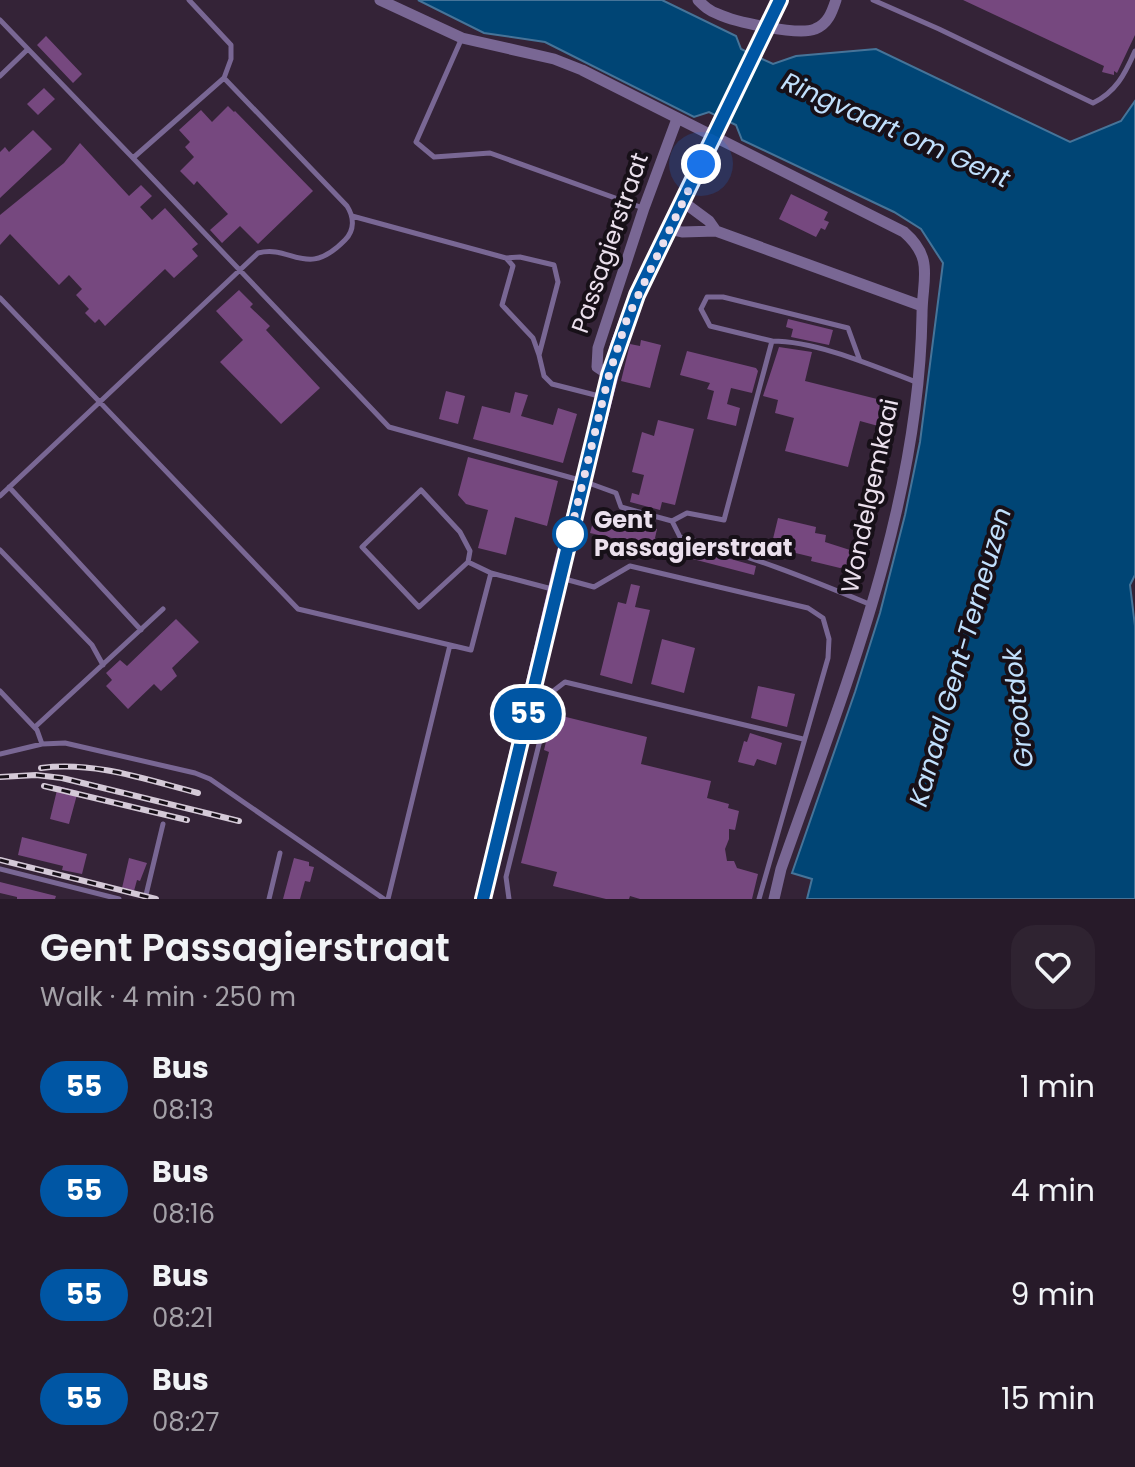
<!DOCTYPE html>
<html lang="en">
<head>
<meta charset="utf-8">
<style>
  body { margin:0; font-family:Poppins,sans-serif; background:#2f2331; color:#f1f3f6; height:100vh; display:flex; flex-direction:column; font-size:30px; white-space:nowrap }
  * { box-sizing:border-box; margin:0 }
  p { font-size:26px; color:#a4a1a8 }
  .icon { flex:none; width:44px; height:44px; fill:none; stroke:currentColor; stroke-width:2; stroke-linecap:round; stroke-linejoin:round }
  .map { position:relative; height:899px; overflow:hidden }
  .details { display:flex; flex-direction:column; background:#271a29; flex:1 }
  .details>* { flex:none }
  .badge { padding:0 16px; border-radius:26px; font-size:28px; line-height:52px }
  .you { position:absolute; width:40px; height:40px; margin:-20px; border:6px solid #fff; border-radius:50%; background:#1a73e8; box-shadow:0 0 0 12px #1a73e833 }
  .map>.badge { position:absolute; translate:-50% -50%; box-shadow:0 0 0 4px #fff }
  .round { display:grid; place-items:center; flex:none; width:84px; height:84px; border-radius:24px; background:#2f2331 }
  .summary { display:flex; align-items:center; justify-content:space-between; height:136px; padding:0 40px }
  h1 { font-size:38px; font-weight:600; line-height:60px }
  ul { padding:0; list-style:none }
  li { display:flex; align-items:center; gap:24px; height:104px; padding:0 40px }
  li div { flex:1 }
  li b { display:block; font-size:30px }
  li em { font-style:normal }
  li .badge { min-width:88px; font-weight:700; text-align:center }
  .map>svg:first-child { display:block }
  .water { fill:#004575; stroke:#467499; stroke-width:2 }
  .building { fill:#76487f }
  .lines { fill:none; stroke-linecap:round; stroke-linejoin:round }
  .lane { stroke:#796794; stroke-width:5 }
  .street { stroke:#796794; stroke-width:11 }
  .secondary { stroke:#a688d1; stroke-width:16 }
  .rail-casing { stroke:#d4c9d7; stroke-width:6 }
  .rail { stroke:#171018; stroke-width:3; stroke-dasharray:9; stroke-linecap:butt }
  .line-casing { stroke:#fff; stroke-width:18 }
  .line { stroke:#0056a4; stroke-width:12 }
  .walk { stroke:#ebe0ed; stroke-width:8; stroke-dasharray:0 14.4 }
  .stop-dot { fill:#fff; stroke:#0056a4; stroke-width:4 }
  .labels { text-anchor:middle; stroke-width:8; stroke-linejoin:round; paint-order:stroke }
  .street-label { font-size:24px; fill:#ebe0ed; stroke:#171018 }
  .stop-label { font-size:24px; font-weight:bold; fill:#ebe0ed; stroke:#171018; text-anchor:start }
  .water-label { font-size:26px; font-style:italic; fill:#c1e0fd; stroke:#171018 }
</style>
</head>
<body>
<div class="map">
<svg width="1135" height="899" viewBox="0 0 1135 899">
  <rect width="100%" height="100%" fill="#342337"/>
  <path class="water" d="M418,0H662L736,36L741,49L773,64L796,56L876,49L1070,142L1121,121L1135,101V575L1130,585L1135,626V899H807L812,879L792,873L855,692L880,613L905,515L920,442L943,263L921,229L894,212L742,140L736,125L709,112L694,117L545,42L484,33Z"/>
  <path class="building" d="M963,0H1135V35L1117,73L1114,71V75L1102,72L1104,66Z
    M46,36L82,74L73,83L37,45Z
    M44,88L55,99L38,115L27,104Z
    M228,106L234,112L235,111L313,191L258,244L240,226L222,243L210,230L228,214L197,181L194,185L180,171L194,157L185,147L190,142L179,130L201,110L212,122Z
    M33,130L52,149L0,198V152L5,147L9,152Z
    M80,143L129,196L141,185L152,196L140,207L152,220L165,208L198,244L192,249L198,256L174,278L165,269L105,326L99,319L95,323L85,313L89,309L76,295L82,289L69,275L59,285L10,234L0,245V215L64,163Z
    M791,194L828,212L824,220L829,222L825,230L821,228L816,237L779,219Z
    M239,290L253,304L250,307L270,326L266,330L320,388L281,424L220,362L243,340L216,311Z
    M788,319L833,330L829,345L791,337L793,329L786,327Z
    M641,340L661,345L650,388L621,381L630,344L640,346Z
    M779,347L812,352L805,381L889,402L894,410L889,429L860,421L848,467L785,451L794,418L775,413L778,400L763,396Z
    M687,351L756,368L758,371L752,393L731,388L727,404L740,408L736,426L707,419L714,391L707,389L710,383L680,375Z
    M446,391L465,396L458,424L439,419Z
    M515,392L528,395L521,416L553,425L558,408L577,414L563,463L473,439L482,406L510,413Z
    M658,420L694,429L675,505L662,502L660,510L630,502L632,493L639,495L644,475L632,472L642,432L654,436Z
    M468,457L558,481L547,526L515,517L506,555L478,548L488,510L466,504L458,495Z
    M613,517L657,529L655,538L756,566L754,575L685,557L686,555L590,533L594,518L611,522Z
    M778,518L816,527L815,533L826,535L825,542L850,550L853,558L851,565L840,568L811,561L812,557L771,547Z
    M631,584L640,586L635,607L650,610L632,684L600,675L618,602L626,604Z
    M176,619L199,642L172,668L177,676L161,691L154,684L128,709L106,686L112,680L106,673L120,660L127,666Z
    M662,639L695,648L684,693L651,684Z
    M758,686L795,694L787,727L751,718Z
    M562,716L647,737L641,764L711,781L707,798L729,804L728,808L739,811L735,830L729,829V839L725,849L727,861H734L737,868L758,874L752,899H640L630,896L629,899H606L553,886L557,872L521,863L549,752L544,750L552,717L561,719Z
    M750,733L782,743L776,765L757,759L754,766L738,762L744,741L747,742Z
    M58,786L78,791L69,824L50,819Z
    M22,837L87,854L82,874L62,870L63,866L18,855Z
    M129,858L147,863L140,881L137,880L134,891L122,888Z
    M294,858L309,862V866L314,867L310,882L305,881L300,899H283Z
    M0,882L56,896L55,899H17V897L0,893Z"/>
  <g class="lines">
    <path class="lane" d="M189,0L231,45V59L224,78
      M873,0L939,29L1093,103C1116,92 1125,74 1135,51
      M0,20L133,158L224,78L347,206C354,217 355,230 345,240C306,280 292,244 258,253L0,496
      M461,40L416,142L434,157L490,153L643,208
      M0,76L28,49
      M133,158L389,427L583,481L616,493L621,507L672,521L687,513L724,520L772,341C816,341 874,366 916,382
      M352,216L506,258L520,257L554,265L558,282L539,355L544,376L552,384L603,397
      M507,259L513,266L502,305L533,338L539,355
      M0,298L298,609L450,645L388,899
      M772,341L710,326L701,309L707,297H723L848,328L860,361
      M9,487L141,630
      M672,521L680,537C746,554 807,578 869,604
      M0,550L92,645L103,665
      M491,573L552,589
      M561,578L594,587L630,566L808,608L823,618L829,639L828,658L759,899
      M450,645L471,650L491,573L468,562L470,551L460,532L421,490L362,547L419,607L468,562
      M0,691L37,730L42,744
      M35,727L163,609
      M0,754L42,744L65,743L195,773L210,779L384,899
      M0,869L119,899
      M145,899L163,824
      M269,899L280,853
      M509,899L506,877L552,692L565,682L803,739"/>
    <path class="street" d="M380,0L462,38L554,59L582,70L904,232C935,259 922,279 922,315C919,507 844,690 781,869L774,899
      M698,0C704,6 709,11 718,14C735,22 799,36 815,29C828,24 832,12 836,0
      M682,201L709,221L716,231
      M669,229L682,232L716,231L922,306
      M609,375L597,367L598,348L644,208L677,119"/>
    <path class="secondary" d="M483,899L561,568L618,346L637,295L780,0"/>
    <defs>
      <path id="rail" d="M41,768C95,761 147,780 198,793
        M0,777L36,775L62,778L239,821
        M44,786L187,820
        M0,860L156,899"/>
    </defs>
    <use href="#rail" class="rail-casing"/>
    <use href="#rail" class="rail"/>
  </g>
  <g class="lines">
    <defs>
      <path id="line" d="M483,899L609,375L637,295L780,0"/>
    </defs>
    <use href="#line" class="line-casing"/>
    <use href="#line" class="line"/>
    <path class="walk" d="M570,534L569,539L609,375L627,319L701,164"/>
  </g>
  <circle class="stop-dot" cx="570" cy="534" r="16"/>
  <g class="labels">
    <g class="street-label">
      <text transform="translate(610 243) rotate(-71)" y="8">Passagierstraat</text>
      <text transform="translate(870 496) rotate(-78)" y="8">Wondelgemkaai</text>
    </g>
    <g class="stop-label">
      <text x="594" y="528">Gent<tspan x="594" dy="28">Passagierstraat</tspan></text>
    </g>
    <g class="water-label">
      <text transform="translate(896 130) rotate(24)" y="9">Ringvaart om Gent</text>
      <text transform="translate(960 657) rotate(-74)" y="9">Kanaal Gent-Terneuzen</text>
      <text transform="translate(1018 708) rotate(-96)" y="9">Grootdok</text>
    </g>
  </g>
</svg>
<div class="you" style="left:701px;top:164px"></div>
<b class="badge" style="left:528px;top:714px;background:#0056a4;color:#fff">55</b>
</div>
<section class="details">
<div class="summary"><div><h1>Gent Passagierstraat</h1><p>Walk · 4 min · 250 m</p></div><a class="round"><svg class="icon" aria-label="heart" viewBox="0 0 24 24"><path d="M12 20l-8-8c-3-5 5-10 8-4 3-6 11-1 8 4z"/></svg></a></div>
<ul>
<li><span class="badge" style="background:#0056a4;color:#fff">55</span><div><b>Bus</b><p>08:13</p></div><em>1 min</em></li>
<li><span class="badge" style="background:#0056a4;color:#fff">55</span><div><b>Bus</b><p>08:16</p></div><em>4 min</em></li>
<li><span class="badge" style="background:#0056a4;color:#fff">55</span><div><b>Bus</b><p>08:21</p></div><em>9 min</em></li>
<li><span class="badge" style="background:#0056a4;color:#fff">55</span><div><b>Bus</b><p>08:27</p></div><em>15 min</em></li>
</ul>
</section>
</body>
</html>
